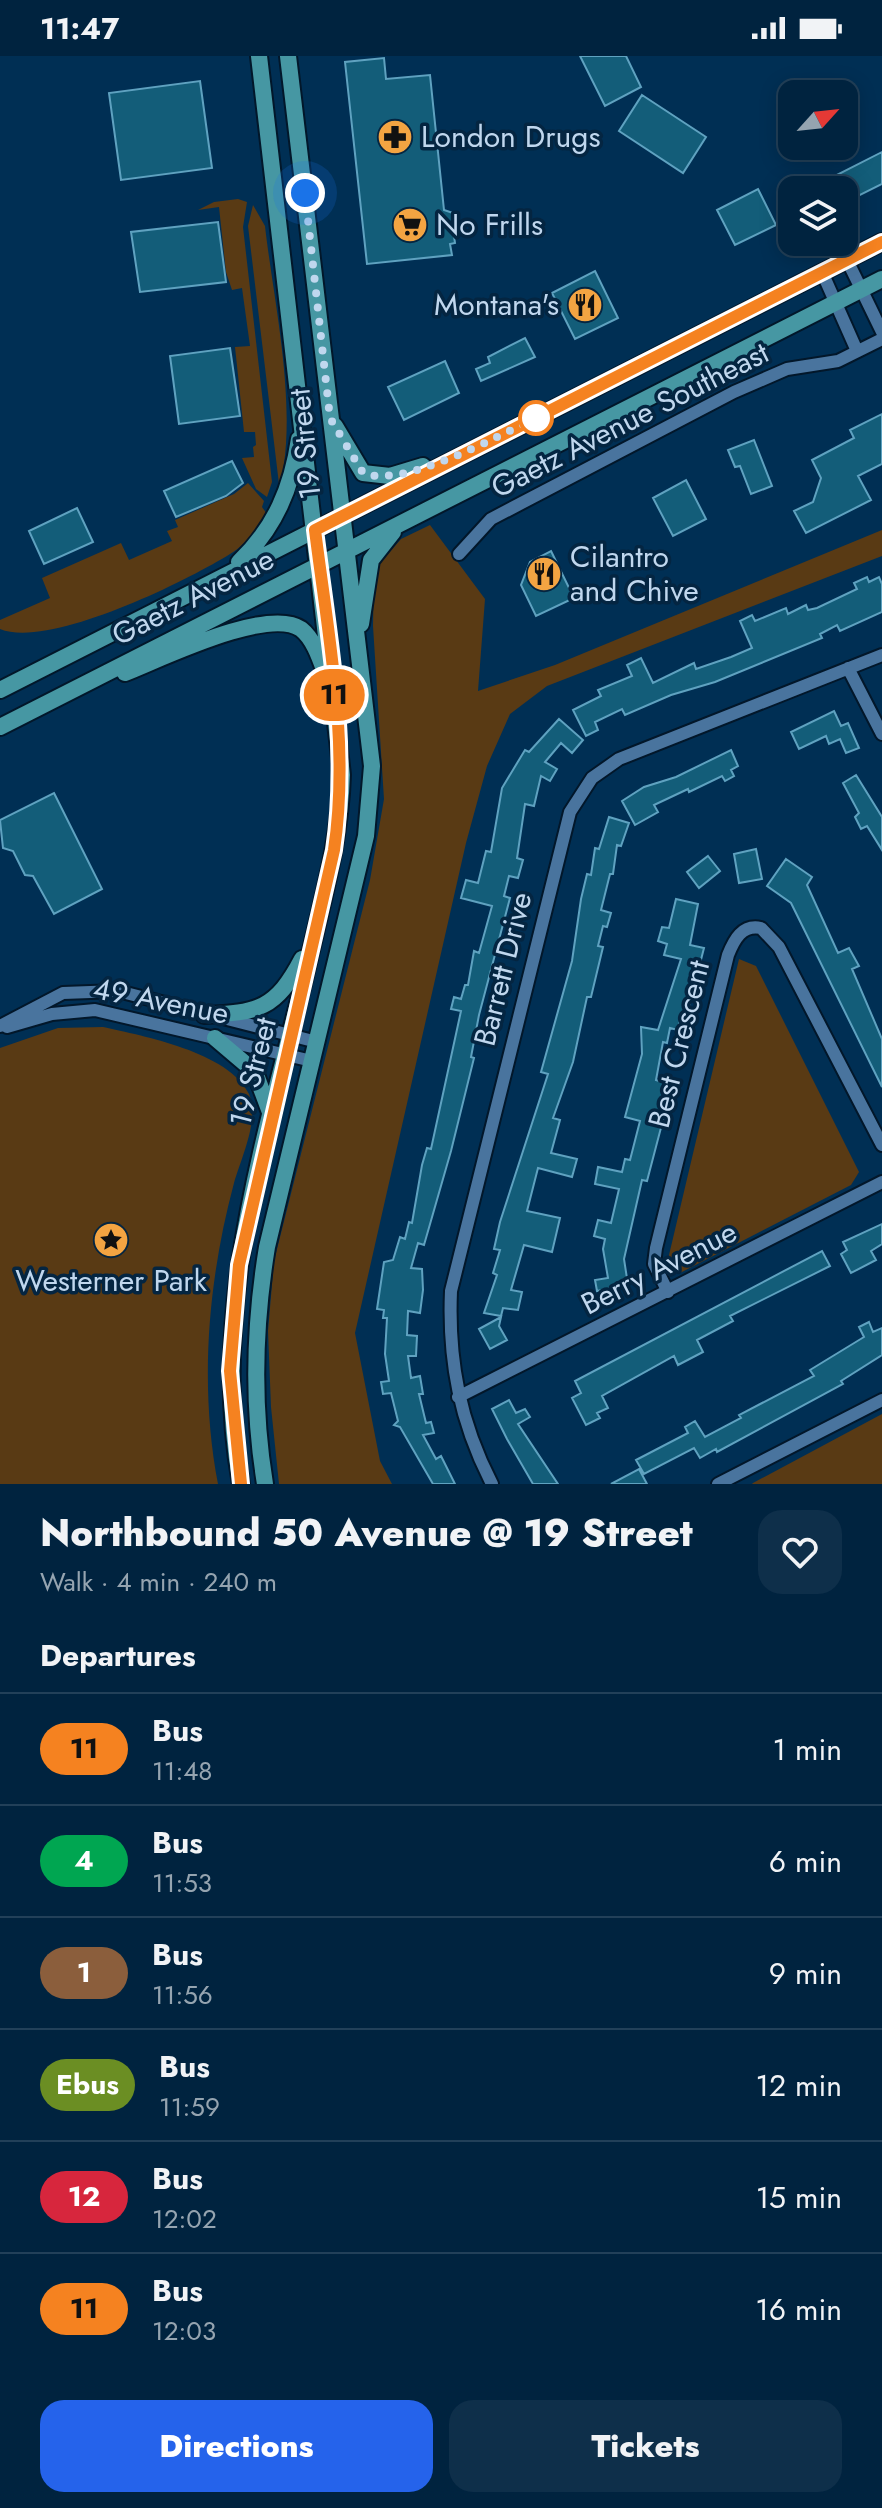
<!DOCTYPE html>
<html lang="en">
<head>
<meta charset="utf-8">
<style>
  body { margin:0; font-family:Jost,sans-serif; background:#0e2f4a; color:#f1f3f6; height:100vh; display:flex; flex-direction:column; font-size:30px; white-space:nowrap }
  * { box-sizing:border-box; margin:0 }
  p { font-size:26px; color:#95a4b0 }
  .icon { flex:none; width:44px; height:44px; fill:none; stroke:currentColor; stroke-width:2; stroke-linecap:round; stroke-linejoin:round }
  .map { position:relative; height:1428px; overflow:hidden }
  .panel { display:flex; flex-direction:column; background:#00233f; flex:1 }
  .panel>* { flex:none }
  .badge { padding:0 16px; border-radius:26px; font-size:28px; line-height:52px }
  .needle { width:52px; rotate:63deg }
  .fabs { position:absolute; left:778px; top:24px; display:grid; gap:16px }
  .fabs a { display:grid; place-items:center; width:80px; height:80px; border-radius:16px; background:#00233f; box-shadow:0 4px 20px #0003,0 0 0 2px #224059; font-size:40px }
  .you { position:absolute; width:40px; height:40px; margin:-20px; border:6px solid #fff; border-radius:50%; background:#1a73e8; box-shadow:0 0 0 12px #1a73e833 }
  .map>.badge { position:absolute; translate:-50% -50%; box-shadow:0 0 0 4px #fff }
  h2 { padding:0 40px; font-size:30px; line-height:72px }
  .round { display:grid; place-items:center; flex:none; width:84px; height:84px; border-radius:24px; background:#0e2f4a }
  .overview { display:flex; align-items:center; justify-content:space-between; height:136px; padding:0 40px }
  h1 { font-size:38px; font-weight:800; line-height:60px }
  .button { display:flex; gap:16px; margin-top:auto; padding:16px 40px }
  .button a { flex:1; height:92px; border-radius:24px; background:#2563eb; color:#fff; font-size:32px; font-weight:800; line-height:92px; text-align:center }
  .button a+a { background:#0e2f4a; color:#f1f3f6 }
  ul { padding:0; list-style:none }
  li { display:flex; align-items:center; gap:24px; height:112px; padding:0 40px; border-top:2px solid #224059 }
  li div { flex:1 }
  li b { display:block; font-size:30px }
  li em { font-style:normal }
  li .badge { min-width:88px; font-weight:700; text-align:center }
  .status { display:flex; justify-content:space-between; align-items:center; height:56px; padding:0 40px; background:#00233f; direction:ltr }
  .status svg { height:22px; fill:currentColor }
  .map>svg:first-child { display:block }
  .green { fill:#593a14 }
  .building { fill:#135d79; stroke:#5fa2c0; stroke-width:2 }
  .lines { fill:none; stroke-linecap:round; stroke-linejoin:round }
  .minor-casing { stroke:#02172a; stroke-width:16 }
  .major-casing { stroke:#02172a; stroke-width:20 }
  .minor { stroke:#49749e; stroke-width:12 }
  .major { stroke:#4697a3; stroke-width:16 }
  .line-casing { stroke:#fff; stroke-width:18 }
  .line { stroke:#f58220; stroke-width:12 }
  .walk { stroke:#c0d7ee; stroke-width:8; stroke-dasharray:0 14.4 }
  .stop-dot { fill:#fff; stroke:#f58220; stroke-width:4 }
  .labels { text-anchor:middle; stroke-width:7; stroke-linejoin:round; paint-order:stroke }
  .poi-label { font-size:30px; fill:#c0d7ee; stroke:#042541; text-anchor:start }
  .street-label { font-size:30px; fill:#c0d7ee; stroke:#042541 }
</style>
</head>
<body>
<div class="status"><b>11:47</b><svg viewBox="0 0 49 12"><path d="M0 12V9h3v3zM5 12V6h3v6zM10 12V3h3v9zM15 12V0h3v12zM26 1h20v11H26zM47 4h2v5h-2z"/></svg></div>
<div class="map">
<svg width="882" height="1428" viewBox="0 0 882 1428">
  <rect width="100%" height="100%" fill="#002f54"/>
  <path class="green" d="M238,143L247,146L243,171L272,426L267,441L256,433L242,402L254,401L253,391L256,389L255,376H244L235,291L250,290L242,232L232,234L226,216L219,151L198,154L214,146Z
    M253,149L265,170C274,251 304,375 273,451L270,449L279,428L248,170Z
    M248,427L264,445L262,451L267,458C258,473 245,489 230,498C185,526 49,593 0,573V564L50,542L42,522L121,487L129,504L172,485L167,475L178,471L175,464L234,438Z
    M430,469L485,543L478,635L555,609L882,474V500L547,630L510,658L487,710L466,787L355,1277L380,1405L392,1428H279L271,1351L268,1275L274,1205L370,824L384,743L373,570L374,514L401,483Z
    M739,903L756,910L859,1116L851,1129L680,1217L665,1216Z
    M103,971C143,980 229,996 249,1038C260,1063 241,1102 234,1127C208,1224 199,1329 218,1428H0V992L58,972Z
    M882,1358V1428H752L753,1427Z"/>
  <path class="building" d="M580,0H626L641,31L605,50Z
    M384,2L386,23L430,19L444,154L456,158L458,180H454L455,187L450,188L452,199L367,208L345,6Z
    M200,25L212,112L121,124L109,37Z
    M642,39L706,81L683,117L619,75Z
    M882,96V128L844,147V134H827L823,126Z
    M758,133L776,169L735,189L717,154Z
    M218,166L226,226L140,236L131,176Z
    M595,215L618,262L575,283L552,237Z
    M525,282L535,301L481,325L476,313L490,307L488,301Z
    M230,292L240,360L179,368L170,300Z
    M445,305L459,337L404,364L388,331Z
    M882,358V408L858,420L871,444L806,477L794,455L813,446L821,422L812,404L854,382L850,374Z
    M754,384L772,430L751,438L740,410L735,411L728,394Z
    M232,405L243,427L226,440L176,461L164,435Z
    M686,424L706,463L673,480L653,442Z
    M77,452L93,486L44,508L29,475Z
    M551,495L574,542L536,560L521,529L530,506Z
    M867,521L869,526L879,521L882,528V556L840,575L837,569L820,578L822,582L715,626L671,639L625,659L622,653L595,666L598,674L586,680L573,654L601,640L598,634L632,620L627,609L641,602L653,627L694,607L696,613L731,601L752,592L740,565L752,559L755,565L786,552L788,558L806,549L808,554L817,552L857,533L854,527Z
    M834,655L841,670L848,667L859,692L846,697L840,683L829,688L826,680L799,693L791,676Z
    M559,663L583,684L572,697L561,687L545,706L557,713L550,725L541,720L534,750L525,748L517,802L523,804L518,822L509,820L504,840L510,842L479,959L471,1001L474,1002L451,1095L424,1189L418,1187L411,1212L422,1213L423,1234L420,1257L408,1255L407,1279L417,1280L416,1300H408L411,1322L420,1320L423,1338H419L426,1367L431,1366L434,1377L423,1379L436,1403L441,1400L455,1428H433L400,1371L394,1369L398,1365L391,1337L383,1338L381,1326L389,1325L385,1298L387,1262H383L384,1254L377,1253L384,1206L393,1204L400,1181L405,1183L409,1166L412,1167L422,1109L427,1092L431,1093L461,955L451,953L454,941L461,943L465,929H468L474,895L479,897L492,850L461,842L466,824L478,827L486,795L491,796L502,732L525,694L529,696Z
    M731,694L738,710L731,714L734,720L725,725L722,720L689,736L688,733L654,749L658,756L635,769L622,745L644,731L676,721Z
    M856,719L882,761V794L867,770L861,773L855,761L859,757L843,727Z
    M54,737L102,833L54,858L33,820L25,819L13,795L3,792L0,764Z
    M609,761L629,767L621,790L617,789L613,818H610L601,854L611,857L607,871L603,870L598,890L603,891L591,941H587L573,1006L553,1062L560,1064L551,1097L577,1103L572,1121L538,1112L527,1155L560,1162L552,1196L524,1189L511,1234L522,1236L518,1254L503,1252L501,1260L484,1257L497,1219L493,1217L500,1194L494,1193L500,1166L548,1018L541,1016L572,905L581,843L587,818L591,819L595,792L599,793Z
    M756,793L762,823L739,827L734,798Z
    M708,800L720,815L699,832L687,816Z
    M786,803L812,821L807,829L838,897L849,892L859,910L852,913L882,983V1031L791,847L767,830Z
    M676,843L698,848L690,889L704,892L685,966L680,965L678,974L670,972L667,987L663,986L656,1024L669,1028L665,1044L668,1045L647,1125L642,1124L624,1203L628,1229L597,1235L595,1224L608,1222L603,1193L605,1183L594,1180L598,1164L611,1167L619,1133L595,1128L598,1111L622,1116L625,1103L630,1104L640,1065L625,1061L642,998L641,971L658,974L681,903L664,899L667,888L658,885L662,871L669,872Z
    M882,1168V1188L871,1195L876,1204L851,1217L841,1198L847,1194L843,1186Z
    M822,1195L830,1210L730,1260L733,1265L697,1284L703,1296L678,1309L674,1300L602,1340L608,1352L597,1357L600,1362L586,1369L572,1342L581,1337L575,1325Z
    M501,1261L499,1270L507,1284L490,1293L479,1273Z
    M869,1266L873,1276L882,1272V1299L841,1325L843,1328L717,1396L716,1393L700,1402L694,1392L644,1418L636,1404L688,1377L685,1371L695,1365L705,1381L741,1362L739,1359L814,1320L810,1314L864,1281L859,1271Z
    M509,1344L516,1357L525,1353L530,1361L518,1368L558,1428H533L507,1383L492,1353Z
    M639,1413L647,1428H611Z"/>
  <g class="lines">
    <defs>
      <path id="minor" d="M847,204L882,276
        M822,216L857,295
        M459,498L491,463L734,336L787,313L838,305L882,283
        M848,612L882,678
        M0,970L63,937L118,935L317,986
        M7,971L52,958L95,954L312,1005
        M668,1236L654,1208L656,1192L728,899C734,884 742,868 761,872L779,891L882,1089
        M458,1341L882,1126
        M492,1428C460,1366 448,1305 451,1235L570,756L592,722L619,703L882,599
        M718,1428L882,1344"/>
      <path id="major" d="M335,370L363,417L390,420L423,410
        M239,506C275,472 292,431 299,383
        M361,568L371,504L393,476
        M125,617C161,603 268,550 301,573C315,584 321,606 327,622
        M0,634L882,186
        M0,671L882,223
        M204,959C258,957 276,953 302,903
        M215,982L255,1016L271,1059
        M241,1428C208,1250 268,1075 309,903C323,842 340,782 342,719L259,0
        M265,1428C252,1349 254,1270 267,1191L366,780L372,710L288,0"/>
    </defs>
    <use href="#minor" class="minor-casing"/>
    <use href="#major" class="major-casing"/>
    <use href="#minor" class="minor"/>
    <use href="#major" class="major"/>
  </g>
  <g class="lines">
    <defs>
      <path id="line" d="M241,1428L230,1315L239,1209L334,794C350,688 328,579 315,474L882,186"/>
    </defs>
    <use href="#line" class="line-casing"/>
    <use href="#line" class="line"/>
    <path class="walk" d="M305,137L330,362L363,417C404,433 497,380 536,362"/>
  </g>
  <defs>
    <symbol id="pharmacy-disc" viewBox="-11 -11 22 22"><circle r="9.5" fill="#f3a442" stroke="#042541"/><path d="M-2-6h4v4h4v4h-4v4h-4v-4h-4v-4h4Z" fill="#111"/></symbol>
    <symbol id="supermarket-disc" viewBox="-11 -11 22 22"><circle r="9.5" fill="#f3a442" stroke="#042541"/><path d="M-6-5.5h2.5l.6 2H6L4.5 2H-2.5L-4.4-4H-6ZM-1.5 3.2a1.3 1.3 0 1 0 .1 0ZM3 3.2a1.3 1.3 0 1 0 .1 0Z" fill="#111"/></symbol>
    <symbol id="restaurant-disc" viewBox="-11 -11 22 22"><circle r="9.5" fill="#f3a442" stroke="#042541"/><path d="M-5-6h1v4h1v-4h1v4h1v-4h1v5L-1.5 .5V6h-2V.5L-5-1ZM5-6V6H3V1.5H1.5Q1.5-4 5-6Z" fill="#111"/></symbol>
    <symbol id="sight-disc" viewBox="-11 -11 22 22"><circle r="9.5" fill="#f3a442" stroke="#042541"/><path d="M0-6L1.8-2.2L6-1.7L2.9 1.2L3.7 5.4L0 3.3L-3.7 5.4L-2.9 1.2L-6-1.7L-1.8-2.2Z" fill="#111"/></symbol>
  </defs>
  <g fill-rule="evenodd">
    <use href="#pharmacy-disc" x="375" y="61" width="40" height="40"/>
    <use href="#supermarket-disc" x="390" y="149" width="40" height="40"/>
    <use href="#restaurant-disc" x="565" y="229" width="40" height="40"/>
    <use href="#restaurant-disc" x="524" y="498" width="40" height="40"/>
    <use href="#sight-disc" x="91" y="1164" width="40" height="40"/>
  </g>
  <circle class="stop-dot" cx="536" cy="362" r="16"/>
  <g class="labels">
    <g class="poi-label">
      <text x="421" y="91">London Drugs</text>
      <text x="436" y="179">No Frills</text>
      <text x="559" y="259" text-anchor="end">Montana's</text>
      <text x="570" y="511">Cilantro<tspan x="570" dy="34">and Chive</tspan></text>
      <text x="111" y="1235" text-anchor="middle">Westerner Park</text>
    </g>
    <g class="street-label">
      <text transform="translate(630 364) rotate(-27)" y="10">Gaetz Avenue Southeast</text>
      <text transform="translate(305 388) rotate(-96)" y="10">19 Street</text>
      <text transform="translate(193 541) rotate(-27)" y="10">Gaetz Avenue</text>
      <text transform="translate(503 913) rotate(-76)" y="10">Barrett Drive</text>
      <text transform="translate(161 945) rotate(11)" y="10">49 Avenue</text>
      <text transform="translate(679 988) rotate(-76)" y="10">Best Crescent</text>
      <text transform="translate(253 1016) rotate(-76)" y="10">19 Street</text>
      <text transform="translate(659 1212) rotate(-27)" y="10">Berry Avenue</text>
    </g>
  </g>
</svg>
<div class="fabs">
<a><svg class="needle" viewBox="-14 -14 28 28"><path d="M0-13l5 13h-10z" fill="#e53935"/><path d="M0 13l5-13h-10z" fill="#95a4b0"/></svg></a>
<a><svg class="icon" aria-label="layers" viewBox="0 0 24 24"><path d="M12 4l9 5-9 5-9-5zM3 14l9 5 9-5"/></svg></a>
</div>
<div class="you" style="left:305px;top:137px"></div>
<b class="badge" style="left:334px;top:639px;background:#f58220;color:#111">11</b>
</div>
<section class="panel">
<div class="overview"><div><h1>Northbound 50 Avenue @ 19 Street</h1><p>Walk · 4 min · 240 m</p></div><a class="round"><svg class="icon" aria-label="heart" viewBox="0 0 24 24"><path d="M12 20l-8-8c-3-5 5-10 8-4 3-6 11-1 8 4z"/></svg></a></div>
<h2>Departures</h2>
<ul>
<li><span class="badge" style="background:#f58220;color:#111">11</span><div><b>Bus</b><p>11:48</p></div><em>1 min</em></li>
<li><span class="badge" style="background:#00a651;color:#fff">4</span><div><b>Bus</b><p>11:53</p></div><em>6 min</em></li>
<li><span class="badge" style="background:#8b5e3c;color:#fff">1</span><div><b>Bus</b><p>11:56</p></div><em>9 min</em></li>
<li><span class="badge" style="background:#6b8e23;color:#fff">Ebus</span><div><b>Bus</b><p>11:59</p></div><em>12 min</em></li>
<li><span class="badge" style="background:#d7263d;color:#fff">12</span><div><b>Bus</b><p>12:02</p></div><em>15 min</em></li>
<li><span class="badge" style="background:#f58220;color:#111">11</span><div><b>Bus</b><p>12:03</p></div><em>16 min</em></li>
</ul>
<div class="button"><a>Directions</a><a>Tickets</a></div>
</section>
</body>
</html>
